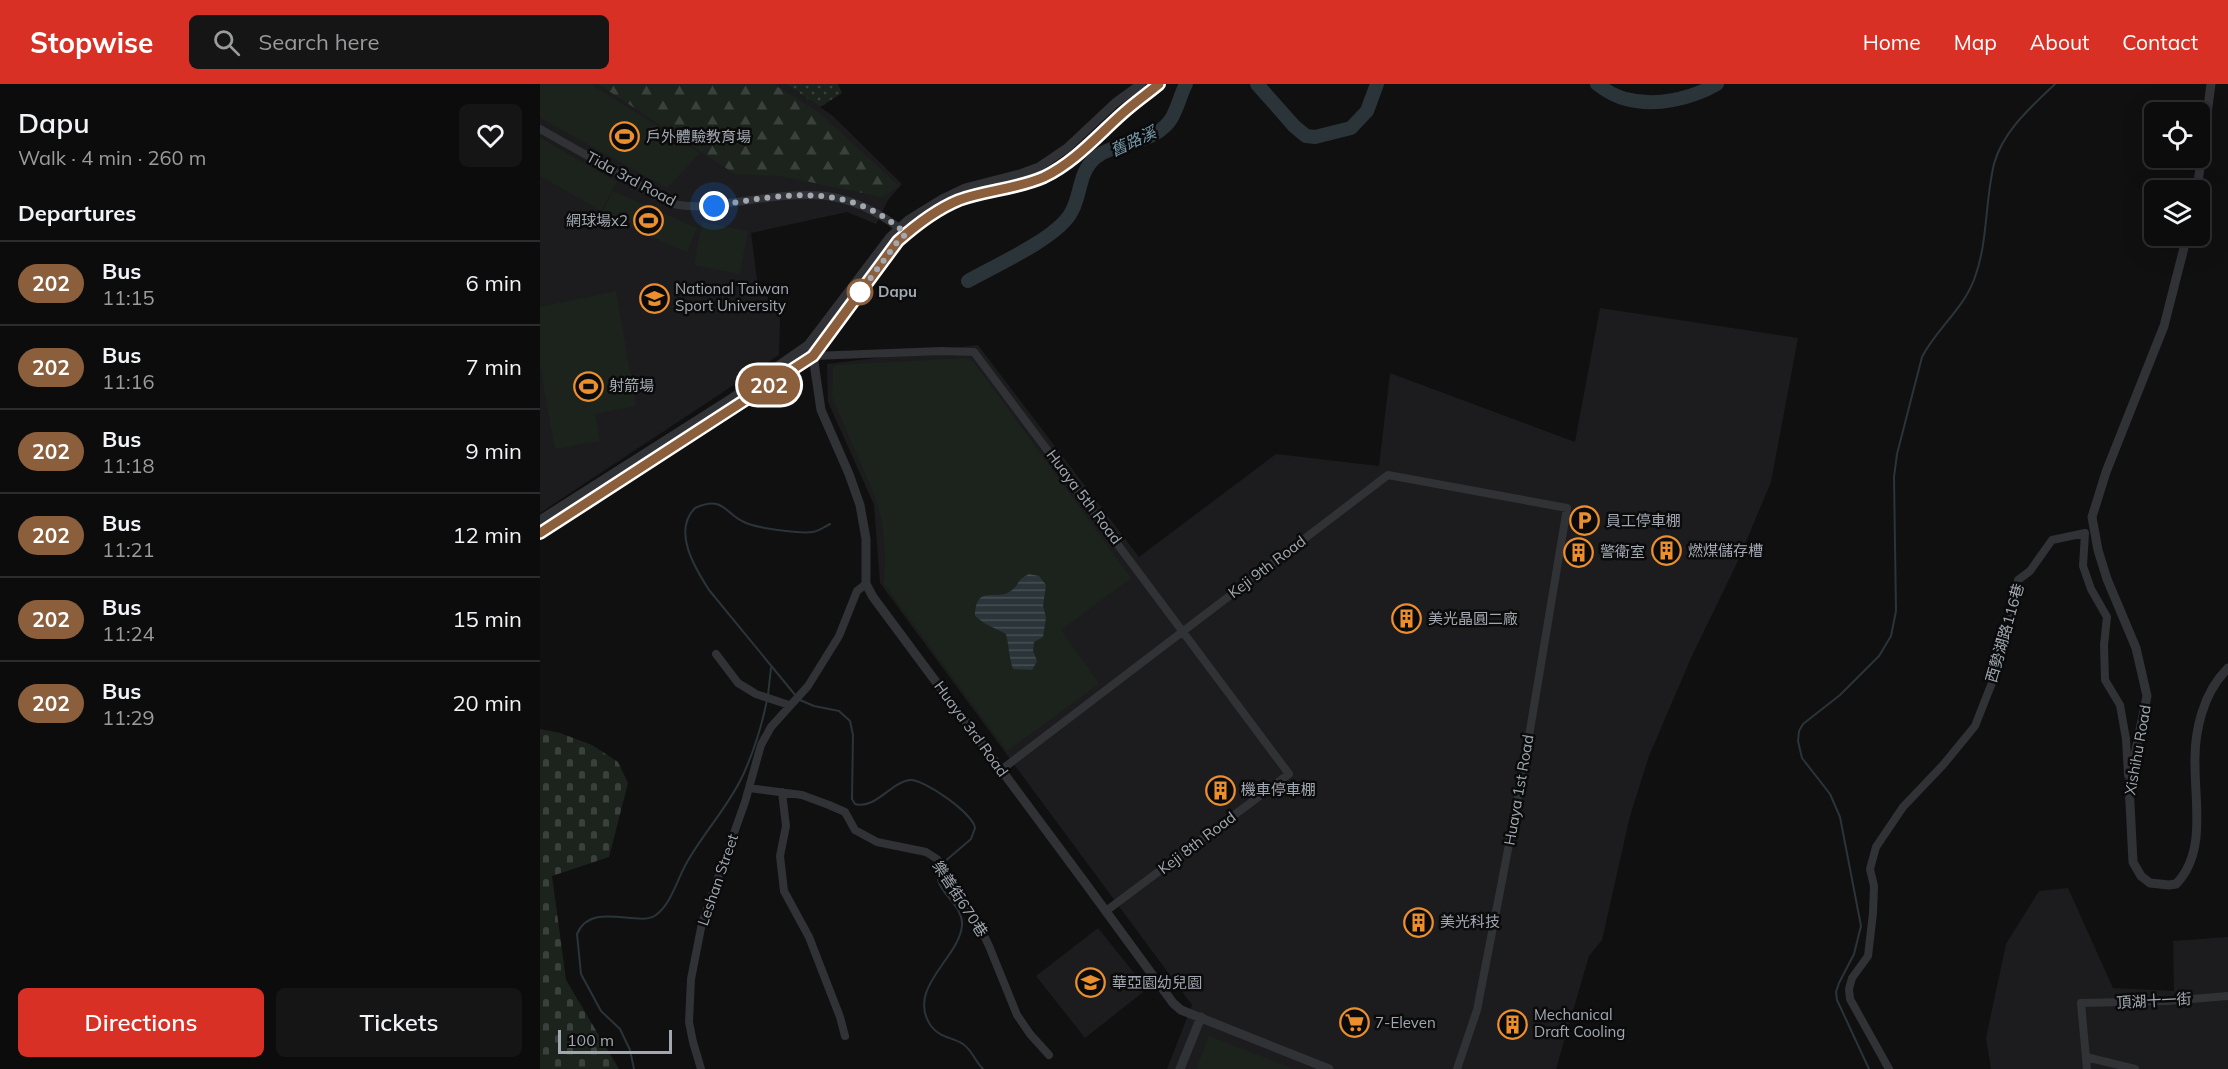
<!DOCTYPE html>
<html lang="en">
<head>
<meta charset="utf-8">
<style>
  body { margin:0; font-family:Mulish,"Noto Sans TC",sans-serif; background:#151516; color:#f1f3f6; height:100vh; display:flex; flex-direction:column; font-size:22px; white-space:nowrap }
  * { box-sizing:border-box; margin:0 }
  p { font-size:20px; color:#9a9b9d }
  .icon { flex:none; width:33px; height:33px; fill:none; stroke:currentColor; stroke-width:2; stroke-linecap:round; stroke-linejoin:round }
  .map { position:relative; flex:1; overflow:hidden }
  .drawer { display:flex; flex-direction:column; background:#0c0c0d; width:540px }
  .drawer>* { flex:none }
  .badge { padding:0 12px; border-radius:20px; font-size:21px; line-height:39px }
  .controls { position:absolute; left:1604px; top:18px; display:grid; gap:12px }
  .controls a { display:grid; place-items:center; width:66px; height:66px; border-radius:9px; background:#0c0c0d; box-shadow:0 6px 24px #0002,0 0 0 2px #2c2c2e; font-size:30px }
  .scale { position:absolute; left:18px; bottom:15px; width:114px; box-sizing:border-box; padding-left:6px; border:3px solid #a1a8b1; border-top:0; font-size:16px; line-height:21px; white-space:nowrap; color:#a1a8b1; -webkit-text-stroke:4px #0b0b0c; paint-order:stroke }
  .you { position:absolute; width:30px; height:30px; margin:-15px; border:4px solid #fff; border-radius:50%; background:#1a73e8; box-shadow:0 0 0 9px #1a73e833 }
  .map>.badge { position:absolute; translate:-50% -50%; box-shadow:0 0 0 3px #fff }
  h2 { padding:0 18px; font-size:22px; line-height:54px }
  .round { display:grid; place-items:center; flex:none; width:63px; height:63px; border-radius:9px; background:#151516 }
  .summary { display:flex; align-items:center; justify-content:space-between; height:102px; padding:0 18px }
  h1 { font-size:28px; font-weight:600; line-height:45px }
  .cta { display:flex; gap:12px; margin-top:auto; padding:12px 18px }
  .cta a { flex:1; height:69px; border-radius:9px; background:#d93025; color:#fff; font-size:24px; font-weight:600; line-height:69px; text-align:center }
  .cta a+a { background:#151516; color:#f1f3f6 }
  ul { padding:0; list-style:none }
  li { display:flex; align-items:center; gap:18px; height:84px; padding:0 18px; border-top:2px solid #2c2c2e }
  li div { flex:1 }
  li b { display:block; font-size:22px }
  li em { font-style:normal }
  li .badge { min-width:66px; font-weight:700; text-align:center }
  header { display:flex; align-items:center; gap:36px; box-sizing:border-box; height:84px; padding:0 30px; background:#d93025; color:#fff }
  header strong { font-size:28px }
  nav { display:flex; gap:33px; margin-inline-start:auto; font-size:21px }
  .search { width:420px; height:54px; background:#151516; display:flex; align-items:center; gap:15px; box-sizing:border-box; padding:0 21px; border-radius:9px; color:#9a9b9d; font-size:22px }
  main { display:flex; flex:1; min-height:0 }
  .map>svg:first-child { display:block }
  .built { fill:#1c1c1e }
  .grass { fill:url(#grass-dots) }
  .forest { fill:url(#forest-firs) }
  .cemetery { fill:url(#cemetery-stones) }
  .green { fill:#1c231c }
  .water { fill:url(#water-rules) }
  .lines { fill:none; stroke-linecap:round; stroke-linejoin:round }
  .stream { stroke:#2a3439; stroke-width:2 }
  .river { stroke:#2a3439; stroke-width:14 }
  .minor { stroke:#313236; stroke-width:8 }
  .tertiary { stroke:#313236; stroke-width:9 }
  .line-casing { stroke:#fff; stroke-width:14 }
  .line { stroke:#8b5e3c; stroke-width:9 }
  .walk { stroke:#a1a8b1; stroke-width:6; stroke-dasharray:0 10.8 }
  .stop-dot { fill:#fff; stroke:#8b5e3c; stroke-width:3 }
  .labels { text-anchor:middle; stroke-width:5; stroke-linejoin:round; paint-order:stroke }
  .poi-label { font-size:15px; fill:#a1a8b1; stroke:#0b0b0c; text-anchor:start }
  .street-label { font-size:15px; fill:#a1a8b1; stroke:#0b0b0c }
  .stop-label { font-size:15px; font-weight:bold; fill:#a1a8b1; stroke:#0b0b0c; text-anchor:start }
  .water-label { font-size:16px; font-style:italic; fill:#789cac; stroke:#0b0b0c }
</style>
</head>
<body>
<header>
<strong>Stopwise</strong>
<div class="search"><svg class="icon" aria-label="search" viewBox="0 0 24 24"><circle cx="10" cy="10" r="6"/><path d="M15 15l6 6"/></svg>Search here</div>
<nav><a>Home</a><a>Map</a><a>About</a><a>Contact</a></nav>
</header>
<main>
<section class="drawer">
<div class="summary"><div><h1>Dapu</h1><p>Walk · 4 min · 260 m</p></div><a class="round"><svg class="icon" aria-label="heart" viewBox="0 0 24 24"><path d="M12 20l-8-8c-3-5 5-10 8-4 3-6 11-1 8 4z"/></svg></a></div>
<h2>Departures</h2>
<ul>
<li><span class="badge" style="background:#8b5e3c;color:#fff">202</span><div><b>Bus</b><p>11:15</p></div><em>6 min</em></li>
<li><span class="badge" style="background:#8b5e3c;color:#fff">202</span><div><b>Bus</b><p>11:16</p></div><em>7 min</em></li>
<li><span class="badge" style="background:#8b5e3c;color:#fff">202</span><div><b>Bus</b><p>11:18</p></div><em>9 min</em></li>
<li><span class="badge" style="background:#8b5e3c;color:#fff">202</span><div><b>Bus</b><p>11:21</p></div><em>12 min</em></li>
<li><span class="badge" style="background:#8b5e3c;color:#fff">202</span><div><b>Bus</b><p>11:24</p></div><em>15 min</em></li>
<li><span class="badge" style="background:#8b5e3c;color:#fff">202</span><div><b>Bus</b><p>11:29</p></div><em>20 min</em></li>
</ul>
<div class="cta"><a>Directions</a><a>Tickets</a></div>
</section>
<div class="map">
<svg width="1688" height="985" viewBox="0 0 1688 985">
  <defs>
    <pattern id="grass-dots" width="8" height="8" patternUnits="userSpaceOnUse" patternTransform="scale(1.5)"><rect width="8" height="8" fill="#1c231c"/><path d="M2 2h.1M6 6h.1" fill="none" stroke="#3a403b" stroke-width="1.8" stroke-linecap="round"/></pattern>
    <pattern id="forest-firs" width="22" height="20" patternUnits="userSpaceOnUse" patternTransform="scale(1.5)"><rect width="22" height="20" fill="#1c231c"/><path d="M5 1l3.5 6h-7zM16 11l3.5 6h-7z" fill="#3a403b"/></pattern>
    <pattern id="cemetery-stones" width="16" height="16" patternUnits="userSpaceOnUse" patternTransform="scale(1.5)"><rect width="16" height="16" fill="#1c231c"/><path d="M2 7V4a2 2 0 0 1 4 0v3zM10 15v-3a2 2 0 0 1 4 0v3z" fill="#3a403b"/></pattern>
    <pattern id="water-rules" width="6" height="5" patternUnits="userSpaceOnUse" patternTransform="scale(1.5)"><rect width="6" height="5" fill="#2a3439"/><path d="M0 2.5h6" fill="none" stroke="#464f53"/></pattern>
  </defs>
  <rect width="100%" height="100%" fill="#101011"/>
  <path class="built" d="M0,0H246L293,32L362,100L348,116L336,140L307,128L211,149L217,195L240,234L239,271L0,429Z
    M1060,224L1258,254L1231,398L1197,479L1151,574L1109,672L1090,732L1062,856L1049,872L1016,985H627L652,921L340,499L334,421L288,318L287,280L438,261L599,473L736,370L839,382L850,289L1035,358Z
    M1528,804L1573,904L1634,907L1633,857L1688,853V985H1451L1446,954L1466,860L1499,807Z
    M558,844L607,905L545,954L496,892Z"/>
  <path class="grass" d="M246,0H298L302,9L280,23Z"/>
  <path class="forest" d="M58,0H233L278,28L359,102L342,113L241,92L195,90Z"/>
  <path class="cemetery" d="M0,645L20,649L52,661L78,678L88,699L69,773L12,792L26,896L79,985H0Z"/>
  <path class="green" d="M0,0H51L160,69L127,104L0,34Z
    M0,54L77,98L61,127L0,92Z
    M73,107L157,144L147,168L61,131Z
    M162,138L208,147L200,190L154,181Z
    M76,207L96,322L55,330L60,357L15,365L0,282V223Z
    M426,274L434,278L591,494L521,546L559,600L467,667L344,500L345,469L342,438L336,415L292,313L293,283L298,281Z
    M669,952L754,985H656Z"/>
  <path class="water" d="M489,490L499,492L506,501L503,522L506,533L503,553L494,558L493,567L497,577L492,586L473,585C469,574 469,562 466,550L444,539L435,532C436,498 457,519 472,506C480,500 476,496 489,490Z"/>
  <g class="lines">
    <path class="stream" d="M228,611L231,584
      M256,612L169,506C155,484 132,447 155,424C184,411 184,429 204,438C215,444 260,450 273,448C279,447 284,443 290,440
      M260,616L274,622L299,627L310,637L313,651L312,715L315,720C335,726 351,698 370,696C384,695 434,730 435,744L431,755L403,779
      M399,784C390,806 424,819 422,841C420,874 365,904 391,942C400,954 412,953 423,960C432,966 435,977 443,985
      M94,985L90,966L80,945L61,927L41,890L37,850C51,816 99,844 116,831C131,820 137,796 146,780C163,749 189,722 203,691C214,667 222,641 227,616
      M1329,985L1297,916L1296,908L1299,899L1314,870L1321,842L1300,733L1290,710L1262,674L1258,657L1259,647L1263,640L1300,611L1339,572L1351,552L1356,527L1354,393L1357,370L1382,273C1397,244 1424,225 1435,193C1448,157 1445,117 1454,80C1463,47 1491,23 1515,0"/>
    <path class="river" d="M717,0L754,42L766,52L775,53L811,44L827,27L837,0
      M1057,0C1065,6 1076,13 1086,15C1115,23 1151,15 1177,0
      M428,197C456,181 511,157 529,132C542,114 537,90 555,74C575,57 609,62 629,38C637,28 640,11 646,0"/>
    <path class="minor" d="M0,45L133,120C158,125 172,121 197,118C262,109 302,101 359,144
      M273,272L401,267L434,268L749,690L566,827
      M176,570L198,599L216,610L249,621
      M461,686L848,391L1027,424L983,688L937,926L917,985
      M209,704L262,711L289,721L305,728L315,746L337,758L386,768L397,775L434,831L449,862L477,931L490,950L509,971
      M242,708L246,742L240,772L244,807L269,853L300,933L305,952
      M1546,973L1595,985
      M161,985L153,958L149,938L151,895L162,839L205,718L221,661L231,643L268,602L299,552L317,507L326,500
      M1349,985L1310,915L1309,905L1312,894L1328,872L1333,829L1334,802L1330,785L1336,763L1363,723L1403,681L1435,642L1457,586L1461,562L1476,519L1478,496L1490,487L1512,456L1545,449L1543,482L1551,505L1567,533L1564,561L1565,596L1580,621L1586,655L1588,691
      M1547,985L1541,919L1627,917L1688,912"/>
    <path class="tertiary" d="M1657,106L1671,0
      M1647,152L1624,242L1566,388L1552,433L1558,466L1567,495L1596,564L1607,612L1589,700L1593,778L1601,792L1610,799L1629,801L1636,800C1666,769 1655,721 1655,681C1654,647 1663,609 1688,584
      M268,261L273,272L281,326L309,390L320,421L326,455V500L333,513L543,796L633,919L641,926L789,985
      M0,436L192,314L268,261L350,153L368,136L402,115L425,104L480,90L499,83L527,64L575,19L601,0
      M0,449L273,272L358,157C376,141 397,125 419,116C447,106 477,105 504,92C535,78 557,51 582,29C594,19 607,10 619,0
      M640,985L661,933"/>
  </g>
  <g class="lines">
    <defs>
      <path id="line" d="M0,449L273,272L358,157C376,141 397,125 419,116C447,106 477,105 504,93C535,78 557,52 583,29C594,19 607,10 619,0"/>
    </defs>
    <use href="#line" class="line-casing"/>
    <use href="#line" class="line"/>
    <path class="walk" d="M174,122C245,110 308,97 366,150L358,157L316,214L320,208"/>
  </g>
  <defs>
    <symbol id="stadium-ring" viewBox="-11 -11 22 22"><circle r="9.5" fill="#0b0b0c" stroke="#eb8f2e" stroke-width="1.5"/><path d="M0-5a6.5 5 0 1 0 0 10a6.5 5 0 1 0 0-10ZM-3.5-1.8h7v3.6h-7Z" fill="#eb8f2e"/></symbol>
    <symbol id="school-ring" viewBox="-11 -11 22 22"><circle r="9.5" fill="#0b0b0c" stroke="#eb8f2e" stroke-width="1.5"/><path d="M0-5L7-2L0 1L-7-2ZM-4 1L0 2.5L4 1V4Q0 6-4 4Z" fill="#eb8f2e"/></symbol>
    <symbol id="parking-ring" viewBox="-11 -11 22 22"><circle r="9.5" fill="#0b0b0c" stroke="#eb8f2e" stroke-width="1.5"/><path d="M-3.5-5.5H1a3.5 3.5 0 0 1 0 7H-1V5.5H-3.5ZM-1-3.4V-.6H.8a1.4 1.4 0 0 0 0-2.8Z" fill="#eb8f2e"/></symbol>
    <symbol id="building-ring" viewBox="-11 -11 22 22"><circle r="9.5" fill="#0b0b0c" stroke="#eb8f2e" stroke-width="1.5"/><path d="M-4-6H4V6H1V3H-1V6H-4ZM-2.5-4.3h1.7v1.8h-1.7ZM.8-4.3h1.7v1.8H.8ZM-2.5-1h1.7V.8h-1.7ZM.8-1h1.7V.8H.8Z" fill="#eb8f2e"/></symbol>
    <symbol id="supermarket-ring" viewBox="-11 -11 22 22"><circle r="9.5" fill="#0b0b0c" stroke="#eb8f2e" stroke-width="1.5"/><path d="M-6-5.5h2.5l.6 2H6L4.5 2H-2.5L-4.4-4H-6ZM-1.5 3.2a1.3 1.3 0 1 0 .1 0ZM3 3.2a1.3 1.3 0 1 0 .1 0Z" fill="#eb8f2e"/></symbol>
  </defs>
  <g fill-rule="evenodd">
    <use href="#stadium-ring" x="68" y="36" width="33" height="33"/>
    <use href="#stadium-ring" x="92" y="120" width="33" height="33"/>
    <use href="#school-ring" x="98" y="198" width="33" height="33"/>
    <use href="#stadium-ring" x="32" y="286" width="33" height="33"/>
    <use href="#parking-ring" x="1028" y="420" width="33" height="33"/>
    <use href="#building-ring" x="1110" y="450" width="33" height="33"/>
    <use href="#building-ring" x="1022" y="452" width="33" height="33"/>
    <use href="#building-ring" x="850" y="518" width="33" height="33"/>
    <use href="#building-ring" x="664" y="690" width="33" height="33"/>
    <use href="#building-ring" x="862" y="822" width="33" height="33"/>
    <use href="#school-ring" x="534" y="882" width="33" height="33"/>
    <use href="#supermarket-ring" x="798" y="922" width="33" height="33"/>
    <use href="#building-ring" x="956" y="924" width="33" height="33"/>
  </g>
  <circle class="stop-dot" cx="320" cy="208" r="12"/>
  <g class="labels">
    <g class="poi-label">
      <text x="106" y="58">戶外體驗教育場</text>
      <text x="88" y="142" text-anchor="end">網球場x2</text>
      <text x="135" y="210">National Taiwan<tspan x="135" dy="17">Sport University</tspan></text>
      <text x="69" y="307">射箭場</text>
      <text x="1066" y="442">員工停車棚</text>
      <text x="1148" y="472">燃煤儲存槽</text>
      <text x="1060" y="473">警衛室</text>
      <text x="888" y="540">美光晶圓二廠</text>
      <text x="701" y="711">機車停車棚</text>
      <text x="900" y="843">美光科技</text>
      <text x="572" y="904">華亞園幼兒園</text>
      <text x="994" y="936">Mechanical<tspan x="994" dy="17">Draft Cooling</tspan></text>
      <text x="835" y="944">7-Eleven</text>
    </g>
    <g class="street-label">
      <text transform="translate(91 95) rotate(28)" y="5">Tida 3rd Road</text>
      <text transform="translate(544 413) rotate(53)" y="5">Huaya 5th Road</text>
      <text transform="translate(727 483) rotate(-37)" y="5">Keji 9th Road</text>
      <text transform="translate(1465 549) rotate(-74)" y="5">西勢湖路116巷</text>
      <text transform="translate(431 645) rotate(54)" y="5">Huaya 3rd Road</text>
      <text transform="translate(1598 666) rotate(-80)" y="5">Xishihu Road</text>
      <text transform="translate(979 706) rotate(-80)" y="5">Huaya 1st Road</text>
      <text transform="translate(657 759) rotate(-37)" y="5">Keji 8th Road</text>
      <text transform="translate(178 796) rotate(-71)" y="5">Leshan Street</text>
      <text transform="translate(420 815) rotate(57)" y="5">樂善街670巷</text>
      <text transform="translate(1614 917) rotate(-3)" y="5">頂湖十一街</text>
    </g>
    <g class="stop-label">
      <text x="338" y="213">Dapu</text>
    </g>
    <g class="water-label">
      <text transform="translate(593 57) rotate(-25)" y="6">舊路溪</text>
    </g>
  </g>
</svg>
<div class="controls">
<a><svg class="icon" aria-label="locate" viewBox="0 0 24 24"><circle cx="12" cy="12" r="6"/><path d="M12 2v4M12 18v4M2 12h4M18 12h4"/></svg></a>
<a><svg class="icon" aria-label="layers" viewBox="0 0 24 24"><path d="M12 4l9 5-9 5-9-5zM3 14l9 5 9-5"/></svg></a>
</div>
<div class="scale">100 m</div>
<div class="you" style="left:174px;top:122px"></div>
<b class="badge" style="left:229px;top:301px;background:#8b5e3c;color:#fff">202</b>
</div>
</main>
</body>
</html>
